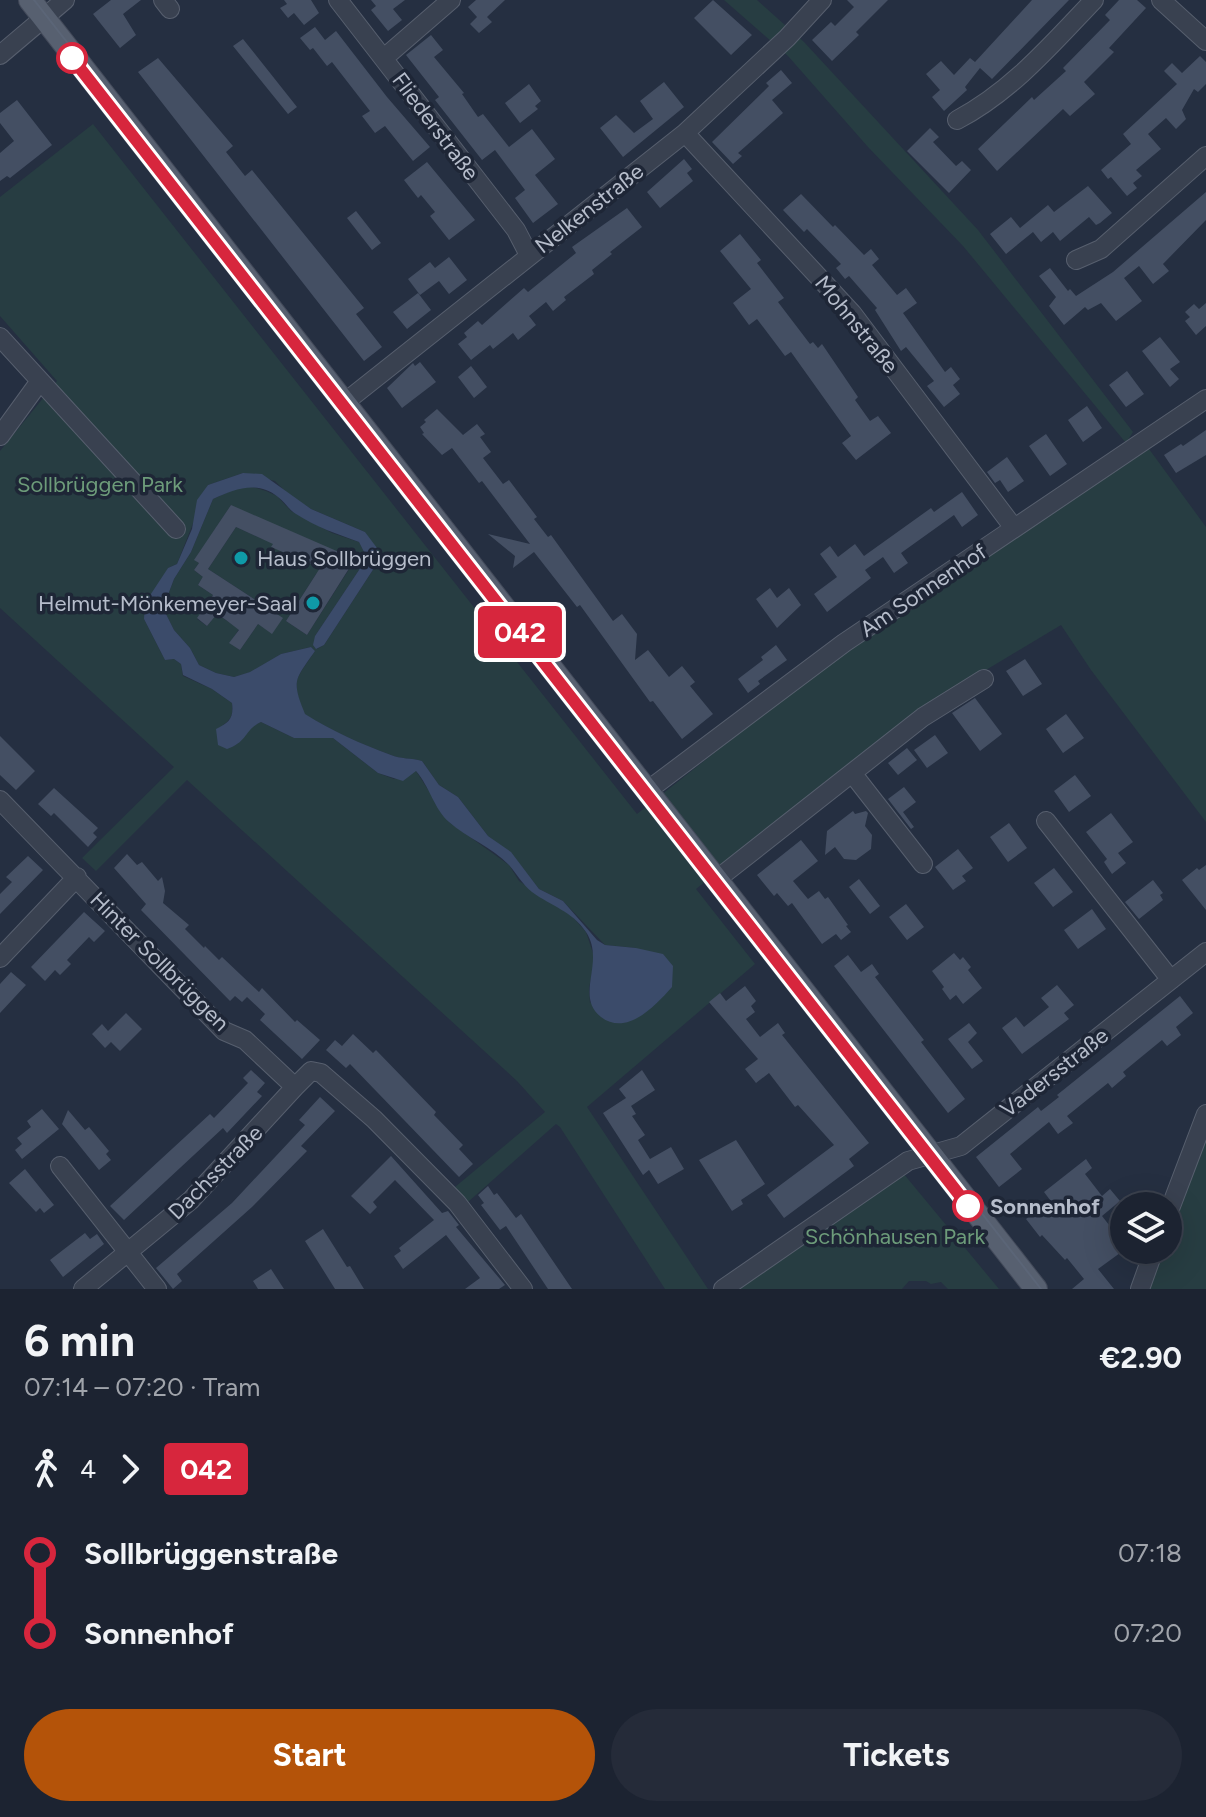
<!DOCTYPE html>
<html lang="en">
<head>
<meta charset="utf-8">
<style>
  body { margin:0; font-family:Figtree,sans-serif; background:#252b39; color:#f1f3f6; height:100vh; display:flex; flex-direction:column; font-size:30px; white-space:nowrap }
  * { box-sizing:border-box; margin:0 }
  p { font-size:26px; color:#a0a4ab }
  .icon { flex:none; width:44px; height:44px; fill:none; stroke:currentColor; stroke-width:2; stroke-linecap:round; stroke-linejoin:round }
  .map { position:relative; height:1289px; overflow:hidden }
  .drawer { display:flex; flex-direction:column; background:#1c2331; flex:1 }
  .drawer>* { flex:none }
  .badge { padding:0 16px; border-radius:6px; font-size:28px; line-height:52px }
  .fabs { position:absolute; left:1110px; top:1192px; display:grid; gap:16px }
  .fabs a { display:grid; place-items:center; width:72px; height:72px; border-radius:50%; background:#1c2331; box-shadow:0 8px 32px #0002,0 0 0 2px #3a404d; font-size:40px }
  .map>.badge { position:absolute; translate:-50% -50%; box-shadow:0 0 0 4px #fff }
  .legs { display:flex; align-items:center; gap:12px; height:88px; padding:0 24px; font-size:26px }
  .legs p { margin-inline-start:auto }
  .headline { display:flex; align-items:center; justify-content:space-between; height:136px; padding:0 24px }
  h1 { font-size:44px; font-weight:700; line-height:60px }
  .cta { display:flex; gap:16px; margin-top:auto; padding:16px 24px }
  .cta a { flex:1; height:92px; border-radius:48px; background:#b45309; color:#fff; font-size:32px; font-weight:700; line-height:92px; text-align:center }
  .cta a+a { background:#252b39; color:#f1f3f6 }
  ul { padding:0 24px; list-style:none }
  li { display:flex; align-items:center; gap:28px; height:80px; font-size:30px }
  li i { display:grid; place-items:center; width:12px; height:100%; margin:0 10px; background:currentColor }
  li i::after { content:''; width:20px; height:20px; margin:-10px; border:6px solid; border-radius:50%; background:#1c2331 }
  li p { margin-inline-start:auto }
  li:first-child i { background:linear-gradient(#0000 50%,currentColor 0) }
  li:last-child i { background:linear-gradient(currentColor 50%,#0000 0) }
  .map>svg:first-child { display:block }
  .green { fill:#273d42; fill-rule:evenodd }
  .water { fill:#3b4b6a }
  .building { fill:#444f63 }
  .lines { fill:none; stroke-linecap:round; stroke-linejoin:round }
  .minor-casing { stroke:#575f6e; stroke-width:20 }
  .major-casing { stroke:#434a5a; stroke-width:24 }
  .minor { stroke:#394150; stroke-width:18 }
  .major { stroke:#576070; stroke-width:22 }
  .tram { stroke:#5b6577; stroke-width:2 }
  .line-1-casing { stroke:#fff; stroke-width:18 }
  .line-1 { stroke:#d7263d; stroke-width:12 }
  .stop-1-dot { fill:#fff; stroke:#d7263d; stroke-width:4 }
  .culture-dot { fill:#0f9aa8; stroke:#1e2636; stroke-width:3 }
  .labels { text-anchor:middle; stroke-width:7; stroke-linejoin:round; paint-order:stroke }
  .street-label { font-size:22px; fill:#b6bdcb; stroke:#1e2636 }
  .park-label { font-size:22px; fill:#6d9c7a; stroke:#1e2636 }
  .poi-label { font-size:22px; fill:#b6bdcb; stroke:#1e2636; text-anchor:start }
  .stop-label { font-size:22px; font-weight:bold; fill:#b6bdcb; stroke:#1e2636; text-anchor:start }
</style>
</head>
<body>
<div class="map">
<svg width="1206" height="1289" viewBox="0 0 1206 1289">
  <rect width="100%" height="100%" fill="#252f41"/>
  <path class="green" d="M724,0H757L804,42L978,230L1133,432L1126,443L963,246L868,147L788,56Z
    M93,124L637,814L848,647L1149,449L1206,527V822L1091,670L1061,625L921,709L696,889L755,964L587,1107L708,1289H665L560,1127L556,1124L468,1202L455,1187L545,1112L517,1081L187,780L96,871L82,858L174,767L0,608V451L57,381L0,316V197ZM243,473L275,481L290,496L311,509L365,532L378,562L324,645L317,649L315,636L367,558L359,542L332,533L291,511L277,496L266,491L253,487H239L213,499L191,552L174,579L163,608L174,630L190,648L199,665L216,673L234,677L251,672L281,654L311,647L315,651C295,681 291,679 304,714C332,731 360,744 391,755C400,759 412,758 422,761L439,785L458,797L488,836L511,853L539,889L563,901L605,945L636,948L590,1003L589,988L595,959L586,932L571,915L519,881L509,865L449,822L416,771L394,779L378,773L333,738H294L261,722L252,726L223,725C232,719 233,714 232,703L212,689L183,676L181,664L174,659L165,660L144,619L168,568L177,564L208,485ZM231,505L262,539L236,527L208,569L257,601L272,633L258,624L240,650L230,643L239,629L217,614L207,626L197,619L213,595L198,585L203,577L194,570L199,563L195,560ZM280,528L355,560L307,635L286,621L316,574L339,570L272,547Z
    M1206,1135V1289H1149L1163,1250H1168V1238Z
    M903,1173L999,1289H948L941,1282L931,1284L926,1281H909L902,1289H737Z"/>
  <path class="water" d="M243,473L262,474L311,509L365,532L377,548L378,562L324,645L316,649L313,645L315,636L367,558L359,542C337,534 316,527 296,514C289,510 285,502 278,497C257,480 235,489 213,499L191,552L174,579L163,608L174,630L190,648L199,665L216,673L234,677L250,672L281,654L311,647L315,651C295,680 291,680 305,714C332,731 361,744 391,755C400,759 412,758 422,761L439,785L458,797L488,836L511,852L539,889L563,901L597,940L605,945L636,948L663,954L673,966L672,987C656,1005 627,1037 601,1017C574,996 606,962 586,932C572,911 551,906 532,892C522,884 517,874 509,865C492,847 467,838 449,822C434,809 430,787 416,771L403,781L378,773L333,738H294L261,722C244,730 248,742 227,749L218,745L216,729C229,723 234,718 232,703L212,689L183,675L181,664L174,659L165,660L144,619L145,603L168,568L177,564L192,529L197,500L208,485Z"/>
  <path class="building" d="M111,0H141L123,14L136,35L120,48L93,14Z
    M284,0H311L319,13L304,25L294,13L288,18L280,8L287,4Z
    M371,0H405L393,9L402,20L388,31L371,10L376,6Z
    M476,0H505L487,17L492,22L479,33L470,24L477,17L468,7Z
    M713,0L752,35L731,55L694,18Z
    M847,0H888L856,32L859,35L832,61L812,40L831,22L835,26L854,7Z
    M1032,0H1069L992,79L980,68L965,87L967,90L944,111L932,97L940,90L926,74L941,61L954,75L970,58L975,62Z
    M1119,0H1137L1146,8L1109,48L1114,52L1084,82L1095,94L1070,116L1063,109L997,171L978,149L1032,97L1034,100L1066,71L1063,68L1110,20L1105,15Z
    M315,27L325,40L336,31L387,97L430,147L413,161L385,126L375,133L362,116L370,111L332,62L327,66L313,48L310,50L300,38Z
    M431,35L443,50L434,57L464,93L462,94L478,117L483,114L509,147L532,129L555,159L535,175L558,204L533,223L515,198L525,190L495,150L482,160L435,100L439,97L406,55Z
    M243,39L297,107L288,114L233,46Z
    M1200,56L1206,62V84L1198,92L1194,89L1182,110L1186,119L1176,129L1166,118L1148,134L1161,149L1136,170L1142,176L1133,183L1137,188L1127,196L1111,177L1108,179L1101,170L1131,144L1123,134L1177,84L1164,71L1172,63L1182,73Z
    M158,58L233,146L226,152L245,176L252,170L364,308L356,314L382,347L364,361L138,72Z
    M781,70L792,83L772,100L783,113L738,153L742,156L733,164L712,142L769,86L766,83Z
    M664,82L684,107L623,157L600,128L616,115L634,133L653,119L640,101Z
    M529,84L541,101L535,106L538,109L520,123L505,103Z
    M17,100L52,145L10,178L7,176L0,181V153L14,141L0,123V113Z
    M930,128L939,137L933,142L956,166L962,161L971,170L949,193L907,151Z
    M684,159L692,169L687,173L693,181L660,208L647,192Z
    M427,162L475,220L449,240L430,216L435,212L421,195L418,198L404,180Z
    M1088,186L1112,213L1100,223L1096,225L1089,217L1060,241L1053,232L1041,242L1033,232L1006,254L990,234L1011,217L1020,228L1048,205L1054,212Z
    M1206,192V220L1163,264L1169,271L1153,284L1139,266L1124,278L1142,301L1116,321L1101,303L1088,310L1085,307L1064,325L1049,306L1056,297L1039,276L1050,268L1068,291L1070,289L1076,296L1113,272Z
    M801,194L833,227L835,225L864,255L871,249L879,259L872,265L897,295L906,288L917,303L903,313L945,372L951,367L960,379L953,385L960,394L944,407L927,386L934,381L906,347L901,351L875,310L877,308L849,276L845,279L836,268L841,264L807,229L804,232L783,210Z
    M627,208L642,227L610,252L612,254L592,270L594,274L564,297L566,300L553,311L546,302L529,316L536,325L518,340L513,333L493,349L490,345L471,360L458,344L467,337L464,333L478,321L482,325L524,288L528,292L576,253L572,247Z
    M356,211L381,243L372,250L347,218Z
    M740,234L761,260L757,263L784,298L778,302L810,344L813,342L818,348L822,344L858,397L855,400L870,421L878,416L891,433L856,460L842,443L851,436L791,352L785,356L757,319L749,325L733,303L751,289L720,251Z
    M449,257L467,280L449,294L439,281L420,295L408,279L430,262L435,268Z
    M418,293L431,310L407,329L393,312Z
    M1206,303V326L1196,335L1185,321L1190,317L1185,312L1194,304L1199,309Z
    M1160,337L1180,362L1170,369L1179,379L1170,387L1142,351Z
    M420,362L436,382L402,408L387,388L413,363L415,366Z
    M471,366L487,387L474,398L458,377Z
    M1127,371L1144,394L1126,407L1109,385Z
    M1087,406L1102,428L1083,442L1068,420Z
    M437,409L463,435L477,424L485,434L480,437L491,452L483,458L503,484L509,480L537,517L534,519L548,537L551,535L613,621L622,614L637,634L635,660L648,650L669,677L682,666L695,682L690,686L713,714L682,739L653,701L650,702L580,605L577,607L534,552L513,568L515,556L488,534L530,544L482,481L479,483L452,448L442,455L422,434L424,433L420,427L426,422L424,420Z
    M1206,430V455L1176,473L1164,455L1181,444L1183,446Z
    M1046,434L1067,464L1050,476L1029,446Z
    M1007,457L1024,481L1008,492L1000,480L995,483L987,472Z
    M962,492L978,515L962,527L954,515L901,553L908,563L894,573L883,557L865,570L871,578L827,612L814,594L837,577L820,554L830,546L838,557L855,544L864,556L931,508L934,512Z
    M231,505L355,559L307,635L286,621L320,568L271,547L273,544L236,527L208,569L283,618L272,634L258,624L240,650L229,643L239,630L226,620L217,614L207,626L197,618L213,595L198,585L205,573L203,577L194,570L199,563L194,560Z
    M770,588L777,598L789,588L801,605L777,628L756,599Z
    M776,645L787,660L758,681L760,684L748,693L738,679L763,660L761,657Z
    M1025,659L1042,684L1023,696L1006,671Z
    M975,698L1002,734L980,751L952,713Z
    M1066,714L1084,738L1063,753L1046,729Z
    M935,735L948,753L927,768L914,750Z
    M0,736L35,771L16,790L0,775Z
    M907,748L917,760L898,775L888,763Z
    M1075,775L1091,796L1069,812L1054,791Z
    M904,787L916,802L903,812L914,827L911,829L888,799Z
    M54,788L98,828L93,833L97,837L88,847L54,813L51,816L38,804Z
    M853,811L855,814L866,811L868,813L865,826L872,835L871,849L856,860L844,859L835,847L825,855L827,831Z
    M1111,813L1133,842L1118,853L1126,863L1112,874L1104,862L1107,859L1086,832Z
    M1009,823L1027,848L1008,862L990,837Z
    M801,840L818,861L793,881L808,899L819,891L825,899L828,897L848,925L846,926L851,932L841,940L836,934L822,944L792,903L788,906L777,893L774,896L757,875Z
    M958,849L973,868L962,876L966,881L953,890L935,867Z
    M127,854L137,865L142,862L158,881L162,877L165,891L163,903L189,925L185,929L204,948L205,946L219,960L222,957L259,992L262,988L295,1022L297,1020L320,1040L302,1059L260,1020L265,1014L247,997L242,1002L235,996L230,1001L141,910L146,904L114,868Z
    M28,856L43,870L0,914V894L12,882L6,877Z
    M1206,865V910L1182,880L1197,868L1199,870Z
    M1054,868L1073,892L1053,907L1034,883Z
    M859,879L880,906L870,914L849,887Z
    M1153,880L1163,893L1160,895L1163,900L1139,919L1125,902Z
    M906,904L924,927L907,940L889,917Z
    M1092,909L1106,929L1078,949L1064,930Z
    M84,912L105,931L94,942L89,937L67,960L71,964L60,975L55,970L45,981L31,967Z
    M954,953L960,960L963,957L971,967L968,970L982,988L963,1004L956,995L950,1000L942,989L944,987L932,971Z
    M848,955L861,972L872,964L879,974L875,977L924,1040L921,1042L965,1099L948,1113L834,966Z
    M11,972L26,985L0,1013V984Z
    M1057,985L1074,1005L1064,1013L1069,1019L1022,1054L1002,1028L1016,1017L1024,1027L1049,1007L1041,998Z
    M745,986L756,1001L751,1006L755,1012L746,1019L760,1037L778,1023L785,1033L782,1035L869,1143L849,1159L854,1166L784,1218L767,1195L834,1145L798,1105L795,1107L769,1073L756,1083L745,1069L758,1059L709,1002L720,993L726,1001Z
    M1180,996L1193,1013L1176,1027L1181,1035L1167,1046L1162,1040L1123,1072L1126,1076L1112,1088L1108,1083L1067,1116L1073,1123L1058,1134L1049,1122L1010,1154L1022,1169L999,1187L976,1157L1038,1107L1041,1111L1059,1097L1057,1095Z
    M126,1013L142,1029L120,1051L111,1042L105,1048L92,1034L102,1024L108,1031Z
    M969,1023L977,1033L968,1042L983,1061L972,1069L948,1039Z
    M353,1034L373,1053L376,1050L436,1112L434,1115L463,1145L459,1149L473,1164L459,1177L350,1064L346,1068L326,1050L335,1040L342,1046Z
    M251,1070L265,1083L257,1092L262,1096L227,1133L223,1128L124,1220L110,1206L210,1114L214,1118L248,1083L243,1078Z
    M642,1070L655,1090L631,1106L628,1101L636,1114L632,1116L645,1135L638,1140L650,1159L671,1147L684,1169L658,1184L649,1170L643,1175L603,1113L626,1098L619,1089Z
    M320,1097L335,1111L301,1146L307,1151L252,1207L177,1274L182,1281L173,1289L156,1268L232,1203L305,1125L299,1120Z
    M42,1109L59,1129L22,1159L15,1150L22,1144L17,1138L31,1127L27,1121Z
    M68,1110L85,1130L89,1127L109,1151L106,1154L111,1160L99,1170L62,1124Z
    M736,1140L765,1184L741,1200L743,1204L732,1211L699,1160Z
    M391,1156L442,1213L448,1211L459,1225L456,1227L505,1285L499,1289H465L480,1278L446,1235L403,1269L394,1256L401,1251L399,1248L434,1220L395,1180L373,1202L377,1207L370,1214L351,1196Z
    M1086,1159L1092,1168L1085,1174L1102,1196L1110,1189L1120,1201L1102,1216L1124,1244L1117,1248L1120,1253L1098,1269L1114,1289H1072L1084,1279L1067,1258L1065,1260L1042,1235L1040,1237L1026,1219L1050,1200L1044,1192Z
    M25,1169L54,1205L44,1213L40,1208L36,1212L9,1183Z
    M488,1186L494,1195L497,1193L516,1218L521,1214L572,1289H548L506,1226L500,1230L481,1205L484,1203L478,1195Z
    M323,1229L347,1267L350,1266L364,1289H335L305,1241Z
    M85,1233L90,1239L97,1234L104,1244L63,1277L50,1260Z
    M271,1269L284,1289H258L253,1281Z"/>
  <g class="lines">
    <defs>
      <path id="minor" d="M163,0L170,9
        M338,0L516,230L529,255
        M1161,0L1206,41
        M0,55L65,0
        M384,58L451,0
        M957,120C1012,91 1052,44 1094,0
        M685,133L852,313L1014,528
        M1076,260L1101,249L1206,156
        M0,337L176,529
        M344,403L685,133L787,38L822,0
        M0,436L40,381
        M852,773L923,864
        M647,791L844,643L1206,399
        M0,800L224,1031L245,1040L295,1087L311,1071L321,1073L374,1119L457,1203L523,1289
        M1046,821L1171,980
        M716,880L923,717L984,679
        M0,958L77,877
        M60,1166L157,1289
        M1168,1214L1206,1114
        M83,1289L191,1200L295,1087
        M723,1289L908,1161L961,1146L1206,952
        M1140,1289L1154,1250"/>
      <path id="major" d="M30,0L1036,1289"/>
    </defs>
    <use href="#minor" class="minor-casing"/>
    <use href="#major" class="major-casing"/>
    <use href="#minor" class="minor"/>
    <use href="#major" class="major"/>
    <path class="tram" d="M34,0L1041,1289"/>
  </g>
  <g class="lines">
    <defs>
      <path id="line-1" d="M72,58L968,1206"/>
    </defs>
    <use href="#line-1" class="line-1-casing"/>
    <use href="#line-1" class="line-1"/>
  </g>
  <g class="stop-1-dot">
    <circle cx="72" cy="58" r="14"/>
    <circle cx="968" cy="1206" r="14"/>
  </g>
  <g class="culture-dot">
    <circle cx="241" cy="558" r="8"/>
    <circle cx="313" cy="603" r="8"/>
  </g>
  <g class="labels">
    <g class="street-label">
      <text transform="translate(436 126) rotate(53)" y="8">Fliederstraße</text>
      <text transform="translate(589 208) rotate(-38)" y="8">Nelkenstraße</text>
      <text transform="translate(857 324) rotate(51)" y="8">Mohnstraße</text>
      <text transform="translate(923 590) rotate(-34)" y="8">Am Sonnenhof</text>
      <text transform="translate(160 961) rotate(45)" y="8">Hinter Sollbrüggen</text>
      <text transform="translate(1054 1072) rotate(-38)" y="8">Vadersstraße</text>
      <text transform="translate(215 1172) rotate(-45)" y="8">Dachsstraße</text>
    </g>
    <g class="park-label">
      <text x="100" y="492">Sollbrüggen Park</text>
      <text x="895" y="1244">Schönhausen Park</text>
    </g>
    <g class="poi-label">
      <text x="257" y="566">Haus Sollbrüggen</text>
      <text x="297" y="611" text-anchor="end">Helmut-Mönkemeyer-Saal</text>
    </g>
    <g class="stop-label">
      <text x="990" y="1214">Sonnenhof</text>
    </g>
  </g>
</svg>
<div class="fabs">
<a><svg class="icon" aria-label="layers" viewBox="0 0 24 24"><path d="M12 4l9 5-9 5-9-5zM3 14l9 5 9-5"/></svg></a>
</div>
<b class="badge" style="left:520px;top:632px;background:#d7263d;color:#fff">042</b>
</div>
<section class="drawer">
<div class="headline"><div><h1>6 min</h1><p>07:14 – 07:20 · Tram</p></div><b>€2.90</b></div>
<div class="legs"><svg class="icon" aria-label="walk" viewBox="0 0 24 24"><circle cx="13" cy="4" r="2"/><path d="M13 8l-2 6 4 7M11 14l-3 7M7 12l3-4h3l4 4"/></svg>4<svg class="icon" aria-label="forward" viewBox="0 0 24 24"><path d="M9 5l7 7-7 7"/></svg><b class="badge" style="background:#d7263d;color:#fff">042</b></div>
<ul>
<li><i style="color:#d7263d"></i><b>Sollbrüggenstraße</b><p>07:18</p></li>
<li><i style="color:#d7263d"></i><b>Sonnenhof</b><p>07:20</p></li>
</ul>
<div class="cta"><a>Start</a><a>Tickets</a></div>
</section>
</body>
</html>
